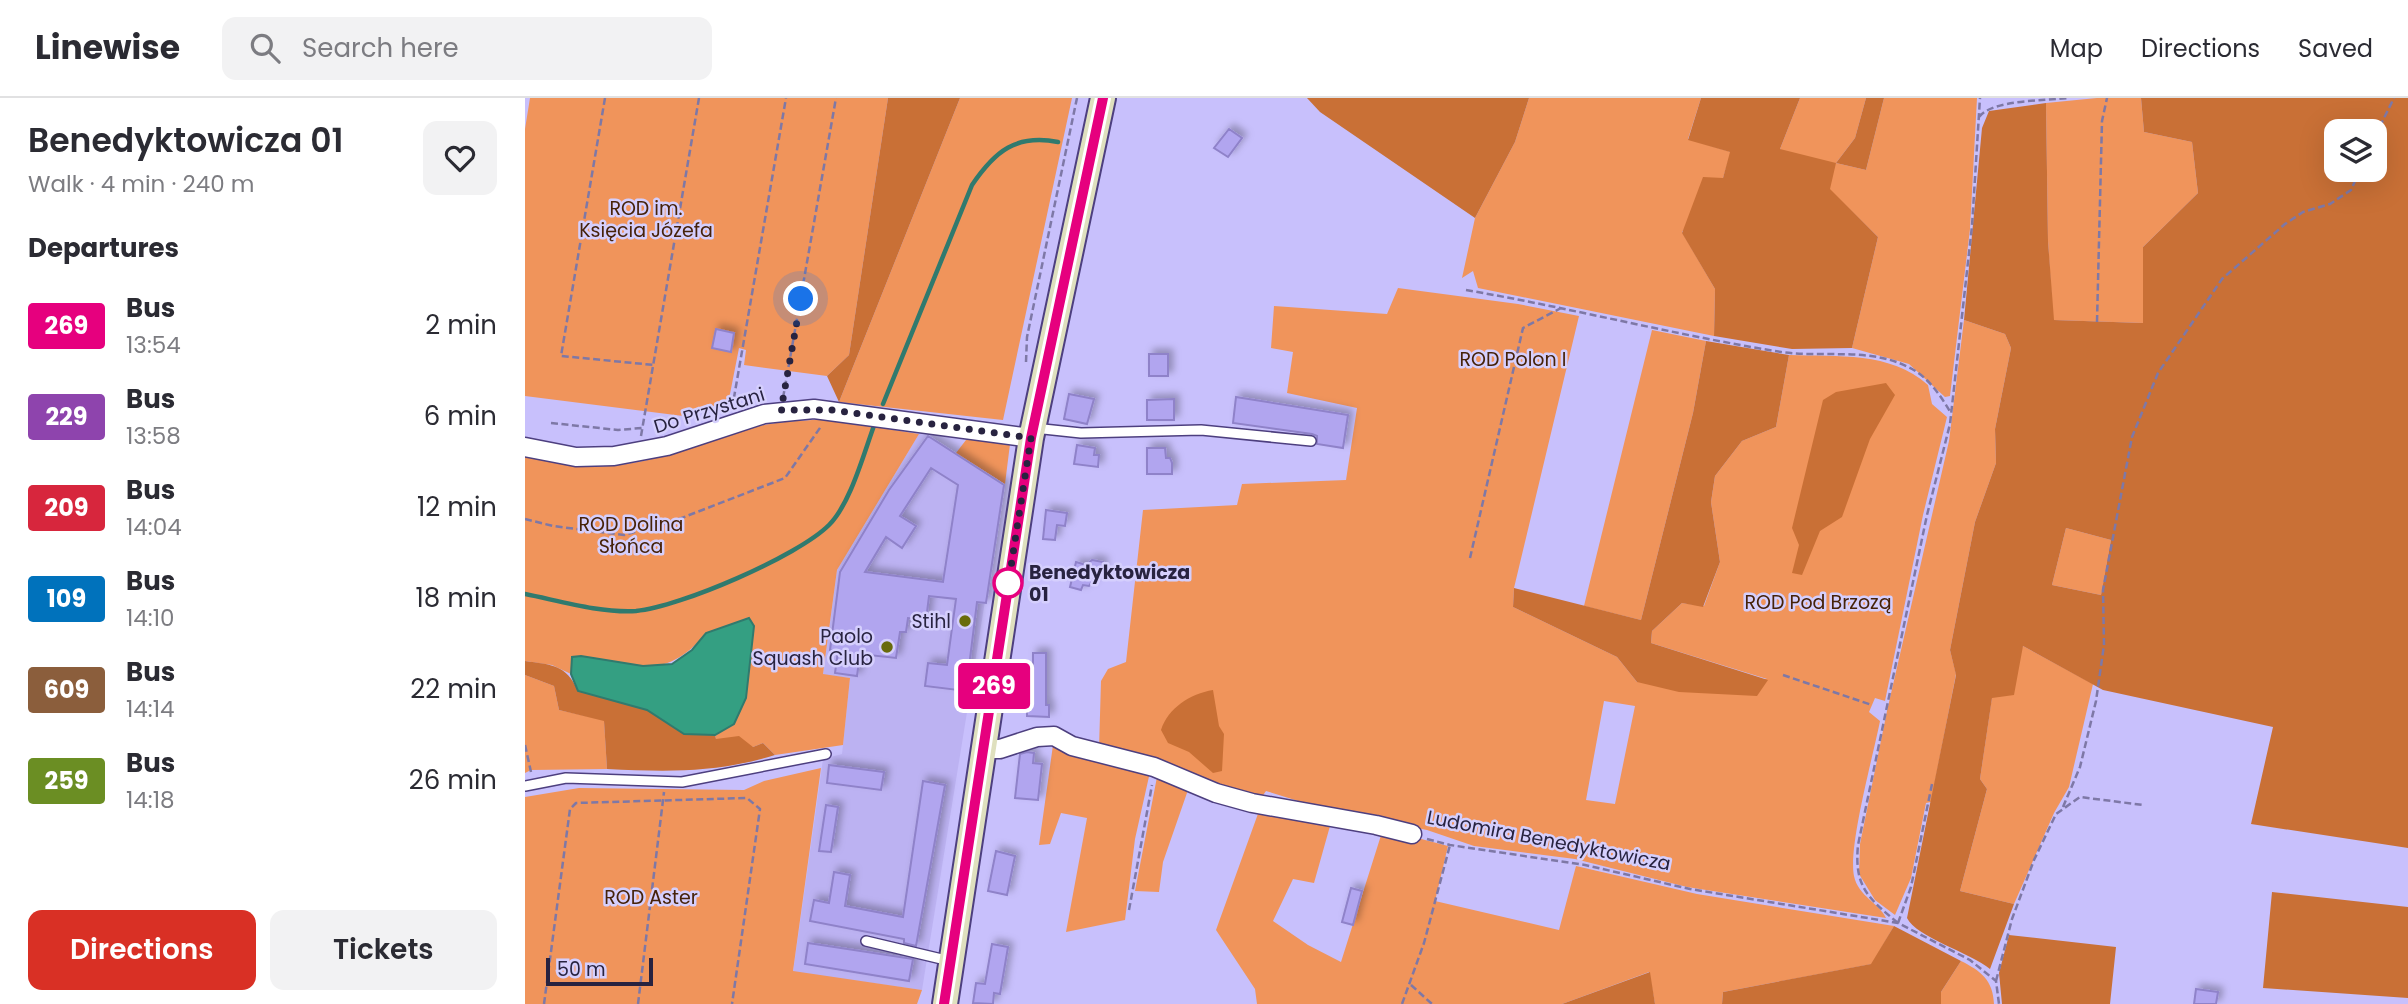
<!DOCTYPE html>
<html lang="en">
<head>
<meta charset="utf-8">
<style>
  body { margin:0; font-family:Poppins,sans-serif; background:#f2f2f3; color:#2b2b33; height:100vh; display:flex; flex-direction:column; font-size:26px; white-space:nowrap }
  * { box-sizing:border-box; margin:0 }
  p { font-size:23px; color:#7c7c81 }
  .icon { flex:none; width:38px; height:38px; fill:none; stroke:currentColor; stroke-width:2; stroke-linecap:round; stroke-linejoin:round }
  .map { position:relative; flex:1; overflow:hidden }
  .details { display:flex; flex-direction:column; background:#fff; width:525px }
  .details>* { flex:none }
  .badge { padding:0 14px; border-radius:5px; font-size:24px; line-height:46px }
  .fabs { position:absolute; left:1799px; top:21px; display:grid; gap:14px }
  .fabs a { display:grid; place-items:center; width:63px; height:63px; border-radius:14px; background:#fff; box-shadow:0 7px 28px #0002; font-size:35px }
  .scale { position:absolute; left:21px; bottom:18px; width:107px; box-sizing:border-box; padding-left:7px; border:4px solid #282340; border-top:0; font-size:19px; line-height:24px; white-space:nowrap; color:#282340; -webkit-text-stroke:5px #d5cffd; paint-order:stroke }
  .you { position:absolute; width:35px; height:35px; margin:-18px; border:5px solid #fff; border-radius:50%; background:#1a73e8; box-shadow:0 0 0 10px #1a73e833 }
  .map>.badge { position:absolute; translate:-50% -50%; box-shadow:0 0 0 4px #fff }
  h2 { padding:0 28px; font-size:26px; line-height:63px }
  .round { display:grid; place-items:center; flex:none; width:74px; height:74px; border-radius:14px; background:#f2f2f3 }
  .head { display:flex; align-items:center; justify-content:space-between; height:119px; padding:0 28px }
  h1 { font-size:33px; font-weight:600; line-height:52px }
  .action { display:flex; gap:14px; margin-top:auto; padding:14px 28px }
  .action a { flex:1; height:80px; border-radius:14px; background:#d93025; color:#fff; font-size:28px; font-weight:600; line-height:80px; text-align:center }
  .action a+a { background:#f2f2f3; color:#2b2b33 }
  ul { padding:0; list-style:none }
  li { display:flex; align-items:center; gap:21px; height:91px; padding:0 28px }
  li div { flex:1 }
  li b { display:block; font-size:26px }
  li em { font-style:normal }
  li .badge { min-width:77px; font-weight:700; text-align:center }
  header { display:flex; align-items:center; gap:42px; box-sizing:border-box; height:98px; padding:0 35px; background:#fff; border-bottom:2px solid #e1e1e2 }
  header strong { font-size:33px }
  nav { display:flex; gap:38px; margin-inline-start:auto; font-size:24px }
  .search { width:490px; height:63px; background:#f2f2f3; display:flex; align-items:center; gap:18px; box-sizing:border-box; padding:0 24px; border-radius:14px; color:#7c7c81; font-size:26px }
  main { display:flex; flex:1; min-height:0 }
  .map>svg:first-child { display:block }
  .built { fill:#bcb2f2 }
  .green { fill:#f0945b; fill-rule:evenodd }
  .forest { fill:#c97036; fill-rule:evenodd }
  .water { fill:#349f82; stroke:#307a6e; stroke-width:2 }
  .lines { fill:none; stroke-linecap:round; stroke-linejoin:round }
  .stream { stroke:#307a6e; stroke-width:4.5 }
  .building { fill:#b1a5ef; stroke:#8f82c9; stroke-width:2; fill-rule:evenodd; filter:url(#shadow) }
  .lane-casing { stroke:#4d3f7f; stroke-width:12 }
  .street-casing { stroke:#4d3f7f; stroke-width:21 }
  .secondary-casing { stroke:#4d3f7f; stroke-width:28 }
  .path { stroke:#7e78a6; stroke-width:2.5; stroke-dasharray:7 3.5; stroke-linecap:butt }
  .lane { stroke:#fff; stroke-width:9 }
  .street { stroke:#fff; stroke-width:18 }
  .secondary { stroke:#dfe0be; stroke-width:24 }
  .line-casing { stroke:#fff; stroke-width:16 }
  .line { stroke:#e6007e; stroke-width:10 }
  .walk { stroke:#282340; stroke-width:7; stroke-dasharray:0 12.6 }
  .stop-dot { fill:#fff; stroke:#e6007e; stroke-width:3.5 }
  .poi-dot { fill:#696b0c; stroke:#d5cffd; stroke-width:2.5 }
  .labels { text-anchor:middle; stroke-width:5; stroke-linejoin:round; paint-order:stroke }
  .park-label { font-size:19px; fill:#462209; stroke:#d5cffd }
  .street-label { font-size:19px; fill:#282340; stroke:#d5cffd }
  .stop-label { font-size:19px; font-weight:bold; fill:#282340; stroke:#d5cffd; text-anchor:start }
  .poi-label { font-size:19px; fill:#282340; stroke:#d5cffd; text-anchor:end }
</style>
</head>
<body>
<header>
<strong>Linewise</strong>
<div class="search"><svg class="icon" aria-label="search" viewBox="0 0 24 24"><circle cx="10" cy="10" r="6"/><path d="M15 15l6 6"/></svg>Search here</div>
<nav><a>Map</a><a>Directions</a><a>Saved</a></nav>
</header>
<main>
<section class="details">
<div class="head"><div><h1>Benedyktowicza 01</h1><p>Walk · 4 min · 240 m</p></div><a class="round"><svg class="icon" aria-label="heart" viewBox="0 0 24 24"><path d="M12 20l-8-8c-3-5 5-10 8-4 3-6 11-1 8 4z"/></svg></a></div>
<h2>Departures</h2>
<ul>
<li><span class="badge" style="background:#e6007e;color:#fff">269</span><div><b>Bus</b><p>13:54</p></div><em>2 min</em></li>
<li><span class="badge" style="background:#8e44ad;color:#fff">229</span><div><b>Bus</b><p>13:58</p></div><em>6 min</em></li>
<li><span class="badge" style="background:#d7263d;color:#fff">209</span><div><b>Bus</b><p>14:04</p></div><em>12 min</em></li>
<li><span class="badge" style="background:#0072bc;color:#fff">109</span><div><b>Bus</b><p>14:10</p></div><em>18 min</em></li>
<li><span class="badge" style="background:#8b5e3c;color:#fff">609</span><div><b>Bus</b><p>14:14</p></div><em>22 min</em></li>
<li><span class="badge" style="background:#6b8e23;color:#fff">259</span><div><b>Bus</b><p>14:18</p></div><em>26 min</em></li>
</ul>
<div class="action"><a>Directions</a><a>Tickets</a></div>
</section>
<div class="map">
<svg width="1883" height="906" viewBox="0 0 1883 906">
  <defs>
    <filter id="shadow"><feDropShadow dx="4.5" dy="-4.5" stdDeviation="3.5" flood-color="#0004"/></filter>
  </defs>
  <rect width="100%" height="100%" fill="#c8c0fc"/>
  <path class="built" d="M394,336L403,337L479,386L397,892L268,874L298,661L317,656L318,647L325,580L298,577L312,472Z"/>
  <path class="green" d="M5,0H363L324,257L302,278L219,267L221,252L214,250L204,301L166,319L0,298V31Z
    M435,0H547L478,322L314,304Z
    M1004,0H1176L1163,41L1206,54L1198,80L1157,134L1190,191L1189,238L953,190L948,173L937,180L950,120L990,44Z
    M1275,0H1341L1330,40L1311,65L1341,72L1359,0H1452L1445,131L1425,298L1420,299L1384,266L1327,250L1353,139L1305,92L1255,51Z
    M1572,0H1616L1619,34L1667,44L1673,95L1618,149V225L1528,222L1523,143L1521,5Z
    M873,190L993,206L1054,218L989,490L988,509L1092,559L1112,584L1242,581L1126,545L1127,533L1157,505L1179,508L1195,464L1186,404L1190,378L1217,343L1251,329L1264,257C1313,259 1365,253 1403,287L1407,306L1422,319L1398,417L1360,603L1350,600L1344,614L1355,623C1348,659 1323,748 1329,778C1333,798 1355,806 1361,820L1162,789L1050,761L949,748L902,732L799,711L741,693L736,700L574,651L576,583L583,571L601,564L618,412L712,407L717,386L821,382L832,310L762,295L768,254L746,250L749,208L862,216ZM1079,603L1110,608L1090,706L1061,702Z
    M1439,222L1480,236L1486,250L1470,331L1471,365L1450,424L1425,552L1431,576L1406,704L1401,705L1386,780L1370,817L1350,802L1334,776L1335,746L1362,613L1424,343Z
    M1127,232L1181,243L1168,315L1116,522L1059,508Z
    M300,321L394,336L312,472L298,576L325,580L318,647L250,657L238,645L228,649L191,641L190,637C223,617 221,599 223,564L181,535C143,582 109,570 56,558L47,559L46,576L27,567L0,563V358C97,385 141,354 230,329C253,323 277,323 300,321Z
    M451,340L485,346L480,386L431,355L441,342Z
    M1541,430L1586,442L1576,497L1527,487Z
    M1498,548L1568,586L1544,689L1529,715L1489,806L1435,793L1462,691L1455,681L1467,599Z
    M0,577L29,588L34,612L79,622L82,671L6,672L0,675Z
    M529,640L625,674L610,741L600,822L541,834L562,720L536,715L525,746L514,747Z
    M296,670L268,873L397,892L392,906H0V699L54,690L219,692L239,683Z
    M632,679L663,692L638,764L634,794L610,793Z
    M734,713L805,728L789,785L768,781L748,823L783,847L816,864L858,731L923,748L910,803L1034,832L1051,768L1172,796L1369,828L1347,866L1198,894L1197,906H1130L1124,874L1037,906H732L730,891L691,832Z
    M1436,863C1456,873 1468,882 1469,906H1416V894Z"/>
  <path class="forest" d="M363,0H435L314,304L302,278L324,257Z
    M782,0H1004L990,44L950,120L795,14Z
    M1176,0H1275L1255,51L1311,65L1330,40L1341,0H1359L1341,72L1311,65L1305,91L1353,139L1327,250L1267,251L1189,238L1190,191L1157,135L1178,79L1198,80L1205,54L1163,42Z
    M1616,0H1883V750L1726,726L1748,629L1578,592L1498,548L1489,597L1467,600L1455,681L1462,691L1435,793L1489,806L1465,871C1446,855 1391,839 1382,820L1431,577L1425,552L1450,424L1471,365L1470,331L1486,250L1480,236L1439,222L1457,30L1464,13L1521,5L1523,143L1529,222L1618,225V149L1673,95L1667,44L1619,34ZM1811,33H1850V72H1811ZM1541,430L1586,442L1576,497L1527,487Z
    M1181,243L1264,257L1251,329L1217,343L1190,378L1186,404L1195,464L1178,509L1157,505L1127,533L1126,545L1243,582L1232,598L1154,594L1112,584L1092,559L988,509L989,490L1116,522L1168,315Z
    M1361,285L1370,297L1345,341L1317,419L1295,433L1277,477L1267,475L1274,447L1267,430L1298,302L1311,294Z
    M0,563C27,567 41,566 53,593L122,612L159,636L190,637L191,641L214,638L228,649L238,645L250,657C191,675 144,674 82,671L79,623L34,612L29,588L0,577Z
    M688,592L694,628L699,636L697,673L688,675L664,654L643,645L636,632C643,610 665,596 688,592Z
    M1747,794L1883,809V900L1738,890Z
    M1369,828L1436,863L1416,894V906H1197L1198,894L1346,866Z
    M1484,837L1591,849L1585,906H1477L1474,875Z
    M1125,874L1130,906H1037Z"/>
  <path class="water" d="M224,520L229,528L221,600L209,626L190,637L159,636L122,612L53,593L46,576L47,559L56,558L118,568L147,566L167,552L181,535Z"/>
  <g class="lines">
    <path class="stream" d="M358,306L447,87C470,53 491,36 533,44
      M0,496C35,503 75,515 111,513C155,509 273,458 304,427C326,405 339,354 350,325"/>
  </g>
  <path class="building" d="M704,31L717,40L703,59L689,50Z
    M191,231L209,235L206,254L187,250Z
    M624,256H643V278H624Z
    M544,296L569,301L562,326L539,321Z
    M711,299L823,317L818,350L792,346V338L787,336L708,325Z
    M649,301V322H622V302Z
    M403,338L479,387L461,505L452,504L441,593L400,588L403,565L422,567L431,501L404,498L401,522L383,520L381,534H375L371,560L335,556L332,578L310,575L313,553L305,552L315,474L364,392ZM406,370L433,387L418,484L340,474L361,439L377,450L391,428L375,418Z
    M552,347L570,350L569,357H574L573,369L549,366Z
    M622,350H640L641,360H645L647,365V376H622Z
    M521,412L542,415L540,428L532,427L530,442L518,441Z
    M567,462L578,464L575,479H570L564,488L558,487L556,492L545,489L551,464L561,467Z
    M508,555H521V607H524V619L502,618V594H508Z
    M502,654L509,655L508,665L517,666L513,702L490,700L495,656Z
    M304,667L359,674L356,692L302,685Z
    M398,683L420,687L391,848L379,845V841L285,823L289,802L304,805L309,774L325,777L320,808L378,819Z
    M301,707L313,709L306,754L294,753Z
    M471,753L490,758L482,797L463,793Z
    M826,790L837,793L828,827L817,824Z
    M283,845L388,861L384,883L280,866Z
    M467,846L483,849L475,896L469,895L468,906L448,905L451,885L460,886Z
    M1671,891L1693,894L1691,906H1669Z"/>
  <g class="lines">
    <defs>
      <path id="lane" d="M509,330L556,335L676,332L786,343
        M0,688L41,680L157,684L301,656
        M341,843L425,863"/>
      <path id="street" d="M0,349L51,359L89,358L142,348L239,316L289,311L506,340
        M460,651H475L512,639L529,638L547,648L629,669L691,695L727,705L851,727L887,736"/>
      <path id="secondary" d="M420,906L506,340L578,0"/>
    </defs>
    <use href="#lane" class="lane-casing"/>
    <use href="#street" class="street-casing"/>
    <use href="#secondary" class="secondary-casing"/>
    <path class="path" d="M80,0L36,258L129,267
      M1454,19C1468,1 1520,3 1543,0
      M1850,38L1869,0
      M941,192C1046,210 1150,237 1256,254C1298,260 1344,249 1383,269C1403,278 1415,297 1426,315
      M1572,224L1577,23L1582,0
      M501,264L502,239L552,0
      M258,300L311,0
      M207,311L261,0
      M26,325L93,332L117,330
      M116,338L174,0
      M0,421L28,428L99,437L154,421L260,380L297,327
      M945,460L998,230L1036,210
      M1258,577L1347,607
      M0,647L6,674
      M1538,709L1555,669L1571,603L1579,547L1578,492L1607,339L1633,275L1697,181L1760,126L1778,114L1805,106L1826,92L1835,72
      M902,741L925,747L1060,767L1165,791L1373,825L1445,862L1471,883L1474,906
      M604,812L627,687
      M1373,825C1343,800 1329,789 1333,747L1402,417L1425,326L1447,128L1455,0
      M1373,825L1386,789L1407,686
      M1471,883L1487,821L1509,762L1531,716L1555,699L1618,707
      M886,887L907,906
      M19,906L45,711L51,705L222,700L235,711L207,906
      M113,906L139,694
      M877,906L899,845L925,747"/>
    <use href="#lane" class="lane"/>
    <use href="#street" class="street"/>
    <use href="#secondary" class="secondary"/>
  </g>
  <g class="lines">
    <defs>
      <path id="line" d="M419,906L506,340L578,0"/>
    </defs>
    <use href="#line" class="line-casing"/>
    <use href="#line" class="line"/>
    <path class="walk" d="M276,201L256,312H307L506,340L483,488V485"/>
  </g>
  <circle class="stop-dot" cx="483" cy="485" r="14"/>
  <g class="poi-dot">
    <circle cx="440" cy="523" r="7"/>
    <circle cx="362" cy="549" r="7"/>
  </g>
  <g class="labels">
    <g class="park-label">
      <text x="121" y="117">ROD im.<tspan x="121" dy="22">Księcia Józefa</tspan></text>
      <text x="988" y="268">ROD Polon I</text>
      <text x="106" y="433">ROD Dolina<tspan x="106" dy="22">Słońca</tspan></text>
      <text x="1293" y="511">ROD Pod Brzozą</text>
      <text x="126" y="806">ROD Aster</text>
    </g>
    <g class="street-label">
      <text transform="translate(184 312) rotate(-17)" y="7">Do Przystani</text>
      <text transform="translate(1024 742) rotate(11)" y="7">Ludomira Benedyktowicza</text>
    </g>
    <g class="stop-label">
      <text x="504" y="481">Benedyktowicza<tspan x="504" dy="22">01</tspan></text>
    </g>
    <g class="poi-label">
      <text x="426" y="530">Stihl</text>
      <text x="348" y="545">Paolo<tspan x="348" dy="22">Squash Club</tspan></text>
    </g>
  </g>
</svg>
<div class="fabs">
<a><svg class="icon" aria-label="layers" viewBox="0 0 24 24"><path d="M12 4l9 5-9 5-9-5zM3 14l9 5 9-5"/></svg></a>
</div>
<div class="scale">50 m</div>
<div class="you" style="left:276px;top:201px"></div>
<b class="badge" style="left:469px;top:588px;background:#e6007e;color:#fff">269</b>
</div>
</main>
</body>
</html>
